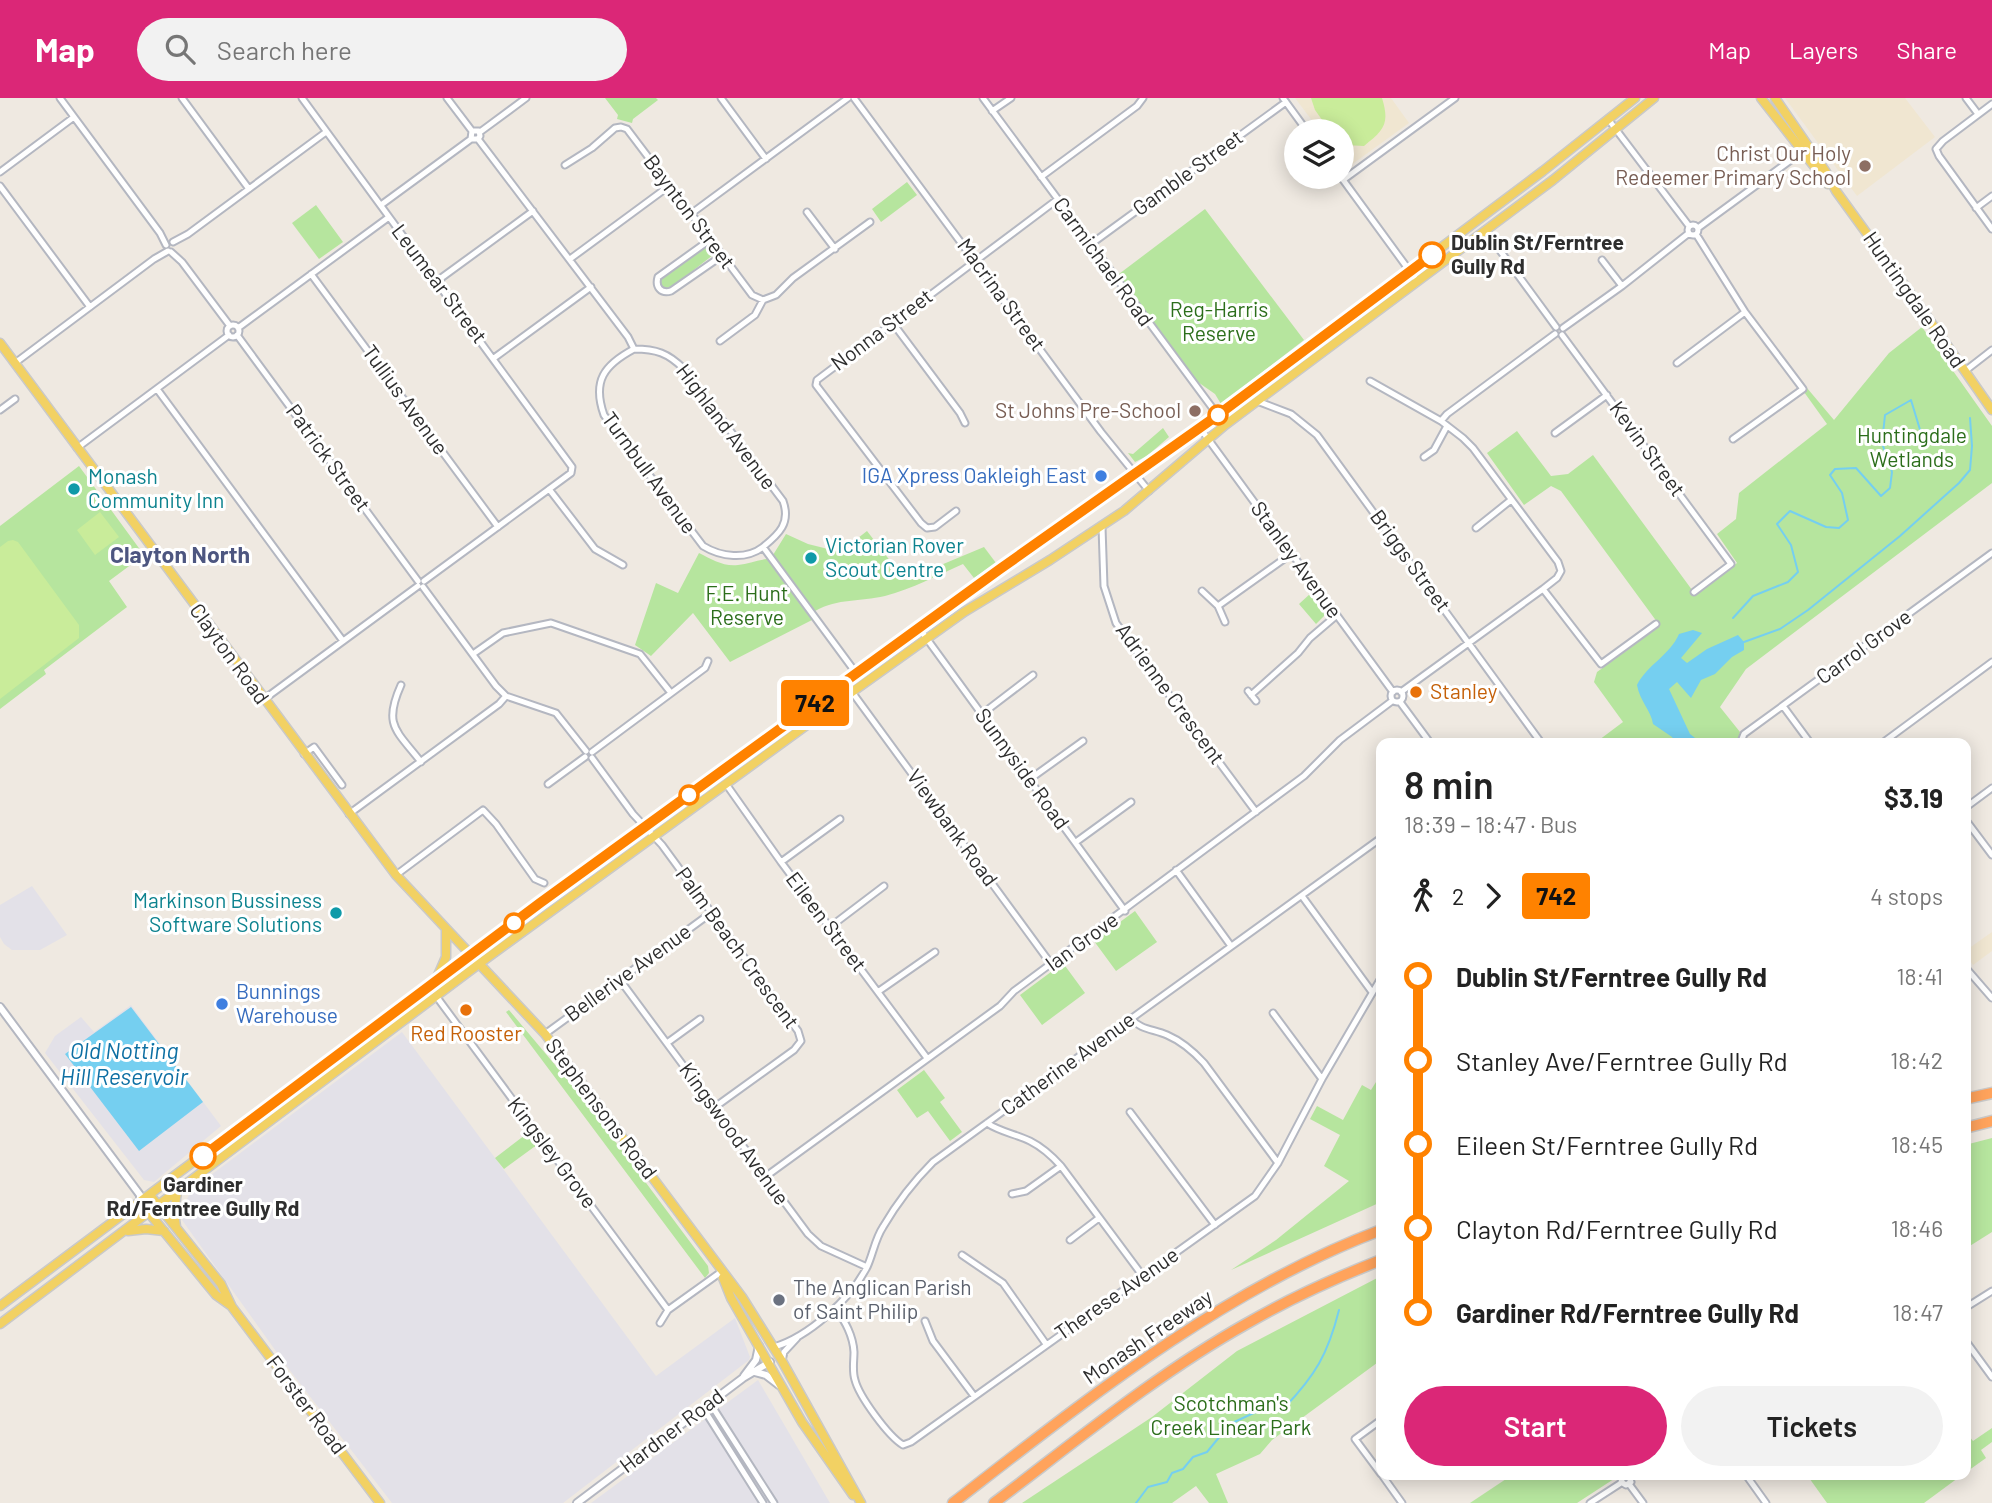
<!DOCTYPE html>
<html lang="en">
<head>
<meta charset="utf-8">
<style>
  body { margin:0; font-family:Barlow,sans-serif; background:#f2f2f2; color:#222; height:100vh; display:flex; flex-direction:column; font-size:26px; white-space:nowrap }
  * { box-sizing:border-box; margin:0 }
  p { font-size:23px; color:#767676 }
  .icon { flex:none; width:38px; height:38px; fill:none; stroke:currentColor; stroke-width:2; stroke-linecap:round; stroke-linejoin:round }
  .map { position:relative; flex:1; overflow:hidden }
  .drawer { position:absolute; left:1376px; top:640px; width:595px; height:742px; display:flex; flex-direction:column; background:#fff; border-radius:14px; box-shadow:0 4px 18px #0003 }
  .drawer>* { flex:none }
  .badge { padding:0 14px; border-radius:5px; font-size:24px; line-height:46px }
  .tools { position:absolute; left:1284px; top:21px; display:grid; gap:14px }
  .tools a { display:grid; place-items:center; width:70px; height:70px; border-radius:50%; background:#fff; box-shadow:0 4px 18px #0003; font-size:35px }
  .map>.badge { position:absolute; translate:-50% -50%; box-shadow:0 0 0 4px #fff }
  .legs { display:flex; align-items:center; gap:10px; height:77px; padding:0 28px; font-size:23px }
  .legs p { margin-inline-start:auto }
  .head { display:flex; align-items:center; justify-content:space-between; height:119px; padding:0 28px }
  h1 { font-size:38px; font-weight:600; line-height:52px }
  .action { display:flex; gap:14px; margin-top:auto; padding:14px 28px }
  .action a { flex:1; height:80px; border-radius:42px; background:#db2777; color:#fff; font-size:28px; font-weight:600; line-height:80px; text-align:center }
  .action a+a { background:#f2f2f2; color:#222 }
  ul { padding:0 28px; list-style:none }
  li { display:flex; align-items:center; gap:24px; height:84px; font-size:26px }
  li i { display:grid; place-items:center; width:10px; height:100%; margin:0 9px; background:currentColor }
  li i::after { content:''; width:18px; height:18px; margin:-9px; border:5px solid; border-radius:50%; background:#fff }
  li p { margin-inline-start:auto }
  li:first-child i { background:linear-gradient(#0000 50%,currentColor 0) }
  li:last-child i { background:linear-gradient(currentColor 50%,#0000 0) }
  header { display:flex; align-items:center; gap:42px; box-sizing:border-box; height:98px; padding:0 35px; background:#db2777; color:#fff }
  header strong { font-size:33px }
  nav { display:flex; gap:38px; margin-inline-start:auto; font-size:24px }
  .search { width:490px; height:63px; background:#f2f2f2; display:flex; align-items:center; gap:18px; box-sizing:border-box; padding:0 24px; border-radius:38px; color:#767676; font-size:26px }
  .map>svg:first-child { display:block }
  .industrial { fill:#e3e1e8 }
  .education { fill:#f0e6d1 }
  .green { fill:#b6e59e }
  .pitch { fill:#c9ec9a }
  .water { fill:#75cff0 }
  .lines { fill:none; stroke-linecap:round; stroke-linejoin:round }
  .stream { stroke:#75cff0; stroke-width:2 }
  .minor-casing { stroke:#b4b7c1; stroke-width:9 }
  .tertiary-casing { stroke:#b4b7c1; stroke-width:10 }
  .primary-casing { stroke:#c9c9c9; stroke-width:11 }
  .motorway-casing { stroke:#c9c9c9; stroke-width:13 }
  .minor { stroke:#fff; stroke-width:5 }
  .tertiary { stroke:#fff; stroke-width:6 }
  .primary { stroke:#f2d163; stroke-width:8 }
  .motorway { stroke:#ffa35c; stroke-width:10 }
  .line-1-casing { stroke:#fff; stroke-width:16 }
  .line-1 { stroke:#ff8200; stroke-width:10 }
  .education-dot { fill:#8d6e63; stroke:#fff; stroke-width:2.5 }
  .stop-1-dot { fill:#fff; stroke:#ff8200; stroke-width:3.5 }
  .shop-dot { fill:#3f7fe0; stroke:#fff; stroke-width:2.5 }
  .culture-dot { fill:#0f9aa8; stroke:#fff; stroke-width:2.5 }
  .food-dot { fill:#e8710a; stroke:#fff; stroke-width:2.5 }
  .worship-dot { fill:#6b7280; stroke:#fff; stroke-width:2.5 }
  .labels { text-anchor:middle; stroke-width:6; stroke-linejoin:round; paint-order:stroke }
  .education-label { font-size:21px; fill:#785e54; stroke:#fff; text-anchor:end }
  .street-label { font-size:21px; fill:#2e2e2e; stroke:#fff }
  .stop-label { font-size:21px; font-weight:bold; fill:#2e2e2e; stroke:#fff; text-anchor:start }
  .park-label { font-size:21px; fill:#2c6e1b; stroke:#fff }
  .shop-label { font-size:21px; fill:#366cbe; stroke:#fff; text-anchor:end }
  .culture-label { font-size:21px; fill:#0d838f; stroke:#fff; text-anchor:start }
  .food-label { font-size:21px; fill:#c56008; stroke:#fff; text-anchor:start }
  .worship-label { font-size:21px; fill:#5b616d; stroke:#fff; text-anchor:start }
  .neighbourhood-label { font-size:23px; font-weight:bold; fill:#4d5680; stroke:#fff }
  .water-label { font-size:23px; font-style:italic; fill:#0d6fa3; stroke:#fff }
</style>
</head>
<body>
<header>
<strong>Map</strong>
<div class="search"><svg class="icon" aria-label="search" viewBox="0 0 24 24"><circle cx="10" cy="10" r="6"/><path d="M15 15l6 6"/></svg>Search here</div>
<nav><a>Map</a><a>Layers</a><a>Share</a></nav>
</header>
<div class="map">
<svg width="1992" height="1405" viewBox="0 0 1992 1405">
  <rect width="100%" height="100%" fill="#efe9e1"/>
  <path class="industrial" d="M32,788L67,837L40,852H12L4,846L0,839V807Z
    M131,907L221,1028L154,1084L144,1082L45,955L55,938L81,919L94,934Z
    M402,934L656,1278L735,1220L750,1259L749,1262L563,1405H392L288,1270L182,1122L184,1108L191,1092Z
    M758,1282L830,1405H591Z"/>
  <path class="education" d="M1295,0H1391L1409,25L1347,70L1342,64V33H1320Z
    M1785,0H1905L1935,39L1857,98Z
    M1992,834V853L1973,867L1965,857V853Z"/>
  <path class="green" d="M605,0H656L658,2L633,21L632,25L617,21L618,17Z
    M907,84L917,97L881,124L872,111Z
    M316,107L343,144L319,161L292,125Z
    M1205,111L1304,242L1221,306L1215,296L1185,275L1115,179Z
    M706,148L713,157L672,189L666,192L661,190L659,185L660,180Z
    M1922,229L1992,328V385L1746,571L1720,609L1740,634L1737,646H1600L1599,642L1623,624L1594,584L1597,574L1660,528L1561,393L1551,388L1524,407L1487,355L1517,333L1551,378L1568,376L1593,357L1695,496L1737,465L1717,436L1736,421L1739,395L1827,326L1804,294L1807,290L1834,322L1889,255Z
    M1163,330L1169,339L1147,358L1135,364L1128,355L1133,356Z
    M79,368L144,457L109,483L127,509L44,572L46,576L0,611V428Z
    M867,433L905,482L984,449L996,465L974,480L963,466C938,477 912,491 885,498C859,504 839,500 815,513L773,457L786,436L808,446L840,454Z
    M699,455C711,461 724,469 738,467C748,466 757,462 767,461L812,522L730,564L693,515L651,558L635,547L656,485L678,495Z
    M1311,495L1326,516L1316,526L1299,506Z
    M1135,813L1157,844L1116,873L1094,843Z
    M1063,865L1085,895L1042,927L1020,897Z
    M509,912L582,999L708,1168L709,1175L705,1180L506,914Z
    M924,972L945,1000L940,1004L962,1034L950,1043L928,1013L917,1020L897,992Z
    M1381,976V1104L1231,1172L1276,1142L1349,1083L1324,1068L1340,1037L1310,1021L1317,1008L1343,1022L1362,987L1371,992Z
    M526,1033L538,1049H534L504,1071L495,1060L525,1037Z
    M1992,1040V1134L1965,1151V1047Z
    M1381,1178V1262L1272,1342L1260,1356L1216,1376L1228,1405H1209L1196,1388L1172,1405H1022L1152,1319L1237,1253Z
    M1992,1330V1344L1981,1352L1986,1360L1965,1375V1333L1973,1343Z
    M1512,1377H1620L1577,1405H1470Z
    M1807,1377H1962L1924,1405H1827Z"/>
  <path class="pitch" d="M1311,0H1382C1390,26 1384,32 1364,48L1345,47L1342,44V33H1330L1315,12Z
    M100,414L119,439L95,457L77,432Z
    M13,442L18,444L79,527V540L0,601V449L8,443Z"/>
  <path class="water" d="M1693,532L1702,535L1681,560L1687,565L1707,551L1738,537L1744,544V552L1732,559L1715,576L1701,582L1691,600L1677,584L1669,591L1690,636L1699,643L1698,646H1672L1675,644L1672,639L1653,626C1651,612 1640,604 1637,587C1647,567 1670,557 1679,536Z
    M131,909L203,1004L139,1053L65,956Z"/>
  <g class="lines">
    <path class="stream" d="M1733,520L1753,498L1788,484L1798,474L1791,447L1777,426L1790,413L1826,429L1839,430L1848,422L1842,395L1830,377L1835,371L1856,370L1881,398L1890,390L1892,374L1882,345L1885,317L1911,302L1921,335L1937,338
      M1744,544L1780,531L1808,512L1900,438L1959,385L1970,372L1972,348L1970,320
      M1136,1405L1148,1389L1167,1384L1172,1375L1183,1371L1193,1359L1207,1354L1230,1326L1258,1313L1284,1310C1315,1278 1328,1256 1339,1212"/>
    <defs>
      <path id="minor" d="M60,0L160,135L166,147
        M182,0L249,91
        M302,0L572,369L571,375L424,483
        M447,0L472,33
        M721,0L766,61
        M854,0L1101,334L1149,393
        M983,0L1225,327
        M1283,0L1307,33
        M1966,0L1978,16
        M1992,6L1943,43L1936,51L1939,58L1992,131
        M992,13L1011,0
        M1608,21L1689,128
        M480,34L526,0
        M478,41L628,239L634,251C656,251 668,255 684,271L783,403C791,425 779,436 763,449L856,575
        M565,67L592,50L615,30L621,29L627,31L661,76L665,91L676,95L752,197L763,202
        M0,74L74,19
        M1041,79L1137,8L1143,0
        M1341,79L1417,183
        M1343,82L1455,0
        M0,88L90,209
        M381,107L471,41H478L480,38L479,33H472L471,41
        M1976,110L1992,98
        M807,114L835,151
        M692,115L848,0
        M1688 132a5 5 0 1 1 10 0a5 5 0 1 1-10 0Z
        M1698,130L1803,53
        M1485,132L1556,229
        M1696,136L1745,214L1803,291L1733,341
        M711,141L658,179C655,189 661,196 671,193L723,157
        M173,144L188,136L326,34
        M1091,146L1286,4
        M171,154L182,164L230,228
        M570,161L665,91
        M1602,162L1622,188
        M311,176L498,429
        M437,183L533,113
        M892,224L960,315L965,325
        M227 233a6 6 0 1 1 12 0a6 6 0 1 1-12 0Z
        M238,230L389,119
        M1563,230L1622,188L1689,135
        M237,237L418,483
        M1562,237L1731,466L1694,494
        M720,243L755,217L763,202L776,197L793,180L870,124
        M634,251C604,267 592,283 604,317L703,448C721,459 746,462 763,449
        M494,260L591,189
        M15,265L154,161L168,153
        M1677,265L1745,214
        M1965,273L1992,252
        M1370,283L1441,323L1463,340L1473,350L1558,464L1561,473L1557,480L1543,491L1401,594
        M157,291L343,543
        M1257,303L1291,316L1317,337L1542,646
        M0,312L15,301
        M1441,323L1447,316L1555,236
        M1200,330L1393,594
        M1555,335L1607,297
        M77,350L229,237
        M1424,359L1434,352L1447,328
        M549,391L595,451L623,467
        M956,413L935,429L927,430L921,425L816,287L817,282L1058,101
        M1102,429L1104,488L1116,525L1256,714
        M1476,430L1511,402
        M423,489L496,588L506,598L556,615L586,653
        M1543,491L1601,566L1656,526
        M1202,493L1218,508L1225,524
        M1218,508L1291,456
        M919,530L1125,813
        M473,556L503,535L551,525L640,556L671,595
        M401,587C383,627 396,632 421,664
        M1391 598a6 6 0 1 1 12 0a6 6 0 1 1-12 0Z
        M1248,593L1256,603
        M852,594L1051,866
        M1251,597L1298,555L1310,540L1337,517
        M263,602L418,488
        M1400,604L1431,646
        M1783,608L1811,646
        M982,616L1033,577
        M1740,646L1744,636L1992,455
        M1881,646L1992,564
        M592,654L705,570L708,563
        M304,656L314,649L342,687
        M592,660L633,716L662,747L798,933L801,943L794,952L715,1009
        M1030,681L1083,643
        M548,686L585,659
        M726,686L781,764L927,960
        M1965,710L1992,690
        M349,716L499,606L506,598
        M1965,721L1992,757
        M1076,744L1131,704
        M781,764L840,721
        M1176,772L1231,848
        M396,777L483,712L496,726L535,781L544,785
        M1302,798L1372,894
        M830,829L884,788
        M1965,869L1992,900
        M620,882L808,1136L821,1148L867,1169
        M879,893L935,854
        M436,898L668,1212L721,1174
        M1273,915L1322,981
        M1130,920C1141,932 1153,931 1167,937C1181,943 1193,953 1204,965L1278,1065
        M545,936L711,815
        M667,945L700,921
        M1130,1014L1215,1127
        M987,1025C1000,1034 1016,1036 1030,1043C1042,1049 1052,1058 1061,1068L1142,1177
        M765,1079L1000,908L1014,893L1304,678L1340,642L1392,603
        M1012,1096L1026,1093L1061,1068
        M1070,1142L1099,1120
        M962,1157L1003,1185L1046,1246
        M836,1210C845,1224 853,1237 854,1254C854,1263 852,1273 855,1282C859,1298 888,1338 903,1347L911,1344L1255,1098L1278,1065L1322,981L1381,880
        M1965,1210L1992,1193
        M925,1223L933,1243L974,1298
        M660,1225L668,1212
        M1965,1242L1992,1279
        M774,1249C808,1239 851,1201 867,1169C873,1156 875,1141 883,1129C897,1105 913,1084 933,1064L1381,740
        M782,1263L784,1254L797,1240
        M710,1305L774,1405
        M703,1310L763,1405
        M1381,1322L1355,1341L1381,1376
        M1382,1377L1402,1405
        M1624,1377L1621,1384L1626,1387L1631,1384L1628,1377
        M1746,1377L1766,1405
        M1629,1386L1643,1405
        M1590,1405L1621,1385"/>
      <path id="tertiary" d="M0,909L140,1097V1104
        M755,1274L766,1277L779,1287
        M744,1278L756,1262L759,1248
        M577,1405L743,1280L770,1264"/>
      <path id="primary" d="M1761,0L1828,86
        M1775,0L1826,74L1836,93L1926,217L1992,312
        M0,245L396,777L545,936L742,1199L782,1263L861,1405
        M436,882L446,859V831
        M150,1097L221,1186L232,1209L380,1405
        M140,1104L216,1197L230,1207
        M176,1129L174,1114L177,1094
        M128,1133L146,1131L164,1133
        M723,1180L731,1200L802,1324L853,1397
        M0,1208L540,805L1000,471L1218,317L1543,73L1635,0
        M0,1226L480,865L852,594L964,514L1050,462L1124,413L1225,327L1553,82L1654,0"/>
      <path id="motorway" d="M1965,1001L1992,995
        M1965,1030L1992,1023
        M953,1405C1086,1302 1222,1192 1381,1132
        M994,1405C1076,1343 1157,1276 1246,1226C1289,1201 1335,1180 1381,1162"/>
    </defs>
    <use href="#minor" class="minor-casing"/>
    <use href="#tertiary" class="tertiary-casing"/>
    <use href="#primary" class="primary-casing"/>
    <use href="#motorway" class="motorway-casing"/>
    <use href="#minor" class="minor"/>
    <use href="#tertiary" class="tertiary"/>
    <use href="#primary" class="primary"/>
    <use href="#motorway" class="motorway"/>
  </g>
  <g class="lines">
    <defs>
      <path id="line-1" d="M203,1058L540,805L1000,471L1218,317L1432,157"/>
    </defs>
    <use href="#line-1" class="line-1-casing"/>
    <use href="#line-1" class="line-1"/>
  </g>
  <g class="education-dot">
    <circle cx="1865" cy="68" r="7"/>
    <circle cx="1195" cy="313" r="7"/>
  </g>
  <g class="stop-1-dot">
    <circle cx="1432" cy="157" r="12"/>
    <circle cx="1218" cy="317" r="9"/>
    <circle cx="689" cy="697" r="9"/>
    <circle cx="514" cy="825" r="9"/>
    <circle cx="203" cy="1058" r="12"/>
  </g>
  <g class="shop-dot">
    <circle cx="1101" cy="378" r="7"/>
    <circle cx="222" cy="906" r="7"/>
  </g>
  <g class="culture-dot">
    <circle cx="74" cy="391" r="7"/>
    <circle cx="811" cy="460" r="7"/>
    <circle cx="336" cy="815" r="7"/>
  </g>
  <g class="food-dot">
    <circle cx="1416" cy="594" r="7"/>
    <circle cx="466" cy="912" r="7"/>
  </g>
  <circle class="worship-dot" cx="779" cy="1202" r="7"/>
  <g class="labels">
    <g class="education-label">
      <text x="1851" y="63">Christ Our Holy<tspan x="1851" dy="24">Redeemer Primary School</tspan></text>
      <text x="1181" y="320">St Johns Pre-School</text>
    </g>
    <g class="street-label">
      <text transform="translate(1188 75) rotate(-36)" y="7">Gamble Street</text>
      <text transform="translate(689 114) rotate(53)" y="7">Baynton Street</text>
      <text transform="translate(1103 164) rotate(54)" y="7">Carmichael Road</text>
      <text transform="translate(439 186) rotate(53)" y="7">Leumear Street</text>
      <text transform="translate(1001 197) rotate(54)" y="7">Macrina Street</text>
      <text transform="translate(1914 202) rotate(55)" y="7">Huntingdale Road</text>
      <text transform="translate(882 232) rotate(-37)" y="7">Nonna Street</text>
      <text transform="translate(405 302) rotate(54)" y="7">Tullius Avenue</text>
      <text transform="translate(726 329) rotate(53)" y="7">Highland Avenue</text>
      <text transform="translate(1647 351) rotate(54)" y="7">Kevin Street</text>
      <text transform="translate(328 360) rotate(54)" y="7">Patrick Street</text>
      <text transform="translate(649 375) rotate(54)" y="7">Turnbull Avenue</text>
      <text transform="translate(1296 462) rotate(54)" y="7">Stanley Avenue</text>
      <text transform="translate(1410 463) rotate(54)" y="7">Briggs Street</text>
      <text transform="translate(1864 549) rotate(-36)" y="7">Carrol Grove</text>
      <text transform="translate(229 556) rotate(54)" y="7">Clayton Road</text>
      <text transform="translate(1170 596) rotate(54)" y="7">Adrienne Crescent</text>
      <text transform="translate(1022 671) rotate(54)" y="7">Sunnyside Road</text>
      <text transform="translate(952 730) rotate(54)" y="7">Viewbank Road</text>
      <text transform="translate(826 824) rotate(53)" y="7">Eileen Street</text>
      <text transform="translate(1082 844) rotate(-36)" y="7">Ian Grove</text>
      <text transform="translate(737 850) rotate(54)" y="7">Palm Beach Crescent</text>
      <text transform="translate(628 875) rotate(-36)" y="7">Bellerive Avenue</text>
      <text transform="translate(1068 966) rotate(-36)" y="7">Catherine Avenue</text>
      <text transform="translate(601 1011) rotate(53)" y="7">Stephensons Road</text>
      <text transform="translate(734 1036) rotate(54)" y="7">Kingswood Avenue</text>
      <text transform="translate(552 1055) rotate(53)" y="7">Kingsley Grove</text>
      <text transform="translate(1117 1196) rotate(-35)" y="7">Therese Avenue</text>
      <text transform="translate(1148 1239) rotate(-34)" y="7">Monash Freeway</text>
      <text transform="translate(306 1307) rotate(53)" y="7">Forster Road</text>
      <text transform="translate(672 1333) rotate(-37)" y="7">Hardner Road</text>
    </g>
    <g class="stop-label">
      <text x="1451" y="152">Dublin St/Ferntree<tspan x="1451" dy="24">Gully Rd</tspan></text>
      <text x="203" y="1094" text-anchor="middle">Gardiner<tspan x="203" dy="24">Rd/Ferntree Gully Rd</tspan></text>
    </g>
    <g class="park-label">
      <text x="1219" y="219">Reg-Harris<tspan x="1219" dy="24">Reserve</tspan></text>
      <text x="1912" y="345">Huntingdale<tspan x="1912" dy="24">Wetlands</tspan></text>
      <text x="747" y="503">F.E. Hunt<tspan x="747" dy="24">Reserve</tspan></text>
      <text x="1231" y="1313">Scotchman's<tspan x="1231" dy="24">Creek Linear Park</tspan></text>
    </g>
    <g class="shop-label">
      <text x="1087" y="385">IGA Xpress Oakleigh East</text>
      <text x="236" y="901" text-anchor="start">Bunnings<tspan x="236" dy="24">Warehouse</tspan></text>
    </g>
    <g class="culture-label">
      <text x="88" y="386">Monash<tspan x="88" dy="24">Community Inn</tspan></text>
      <text x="825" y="455">Victorian Rover<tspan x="825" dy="24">Scout Centre</tspan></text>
      <text x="322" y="810" text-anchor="end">Markinson Bussiness<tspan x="322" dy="24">Software Solutions</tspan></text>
    </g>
    <g class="food-label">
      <text x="1430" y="601">Stanley</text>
      <text x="466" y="943" text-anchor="middle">Red Rooster</text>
    </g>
    <g class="worship-label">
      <text x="793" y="1197">The Anglican Parish<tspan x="793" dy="24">of Saint Philip</tspan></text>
    </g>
    <g class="neighbourhood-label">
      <text x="180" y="465">Clayton North</text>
    </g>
    <g class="water-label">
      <text x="124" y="961">Old Notting<tspan x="124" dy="26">Hill Reservoir</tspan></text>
    </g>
  </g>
</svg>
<div class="tools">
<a><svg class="icon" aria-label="layers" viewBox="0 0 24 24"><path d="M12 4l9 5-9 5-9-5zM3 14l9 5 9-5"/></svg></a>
</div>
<b class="badge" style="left:815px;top:605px;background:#ff8200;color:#111">742</b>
<section class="drawer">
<div class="head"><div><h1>8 min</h1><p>18:39 – 18:47 · Bus</p></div><b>$3.19</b></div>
<div class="legs"><svg class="icon" aria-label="walk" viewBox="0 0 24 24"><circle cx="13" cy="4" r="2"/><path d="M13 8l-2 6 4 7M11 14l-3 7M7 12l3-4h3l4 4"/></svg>2<svg class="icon" aria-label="forward" viewBox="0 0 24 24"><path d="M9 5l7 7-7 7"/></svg><b class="badge" style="background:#ff8200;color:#111">742</b><p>4 stops</p></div>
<ul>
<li><i style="color:#ff8200"></i><b>Dublin St/Ferntree Gully Rd</b><p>18:41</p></li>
<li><i style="color:#ff8200"></i><span>Stanley Ave/Ferntree Gully Rd</span><p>18:42</p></li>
<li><i style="color:#ff8200"></i><span>Eileen St/Ferntree Gully Rd</span><p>18:45</p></li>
<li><i style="color:#ff8200"></i><span>Clayton Rd/Ferntree Gully Rd</span><p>18:46</p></li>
<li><i style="color:#ff8200"></i><b>Gardiner Rd/Ferntree Gully Rd</b><p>18:47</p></li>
</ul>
<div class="action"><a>Start</a><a>Tickets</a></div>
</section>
</div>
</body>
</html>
